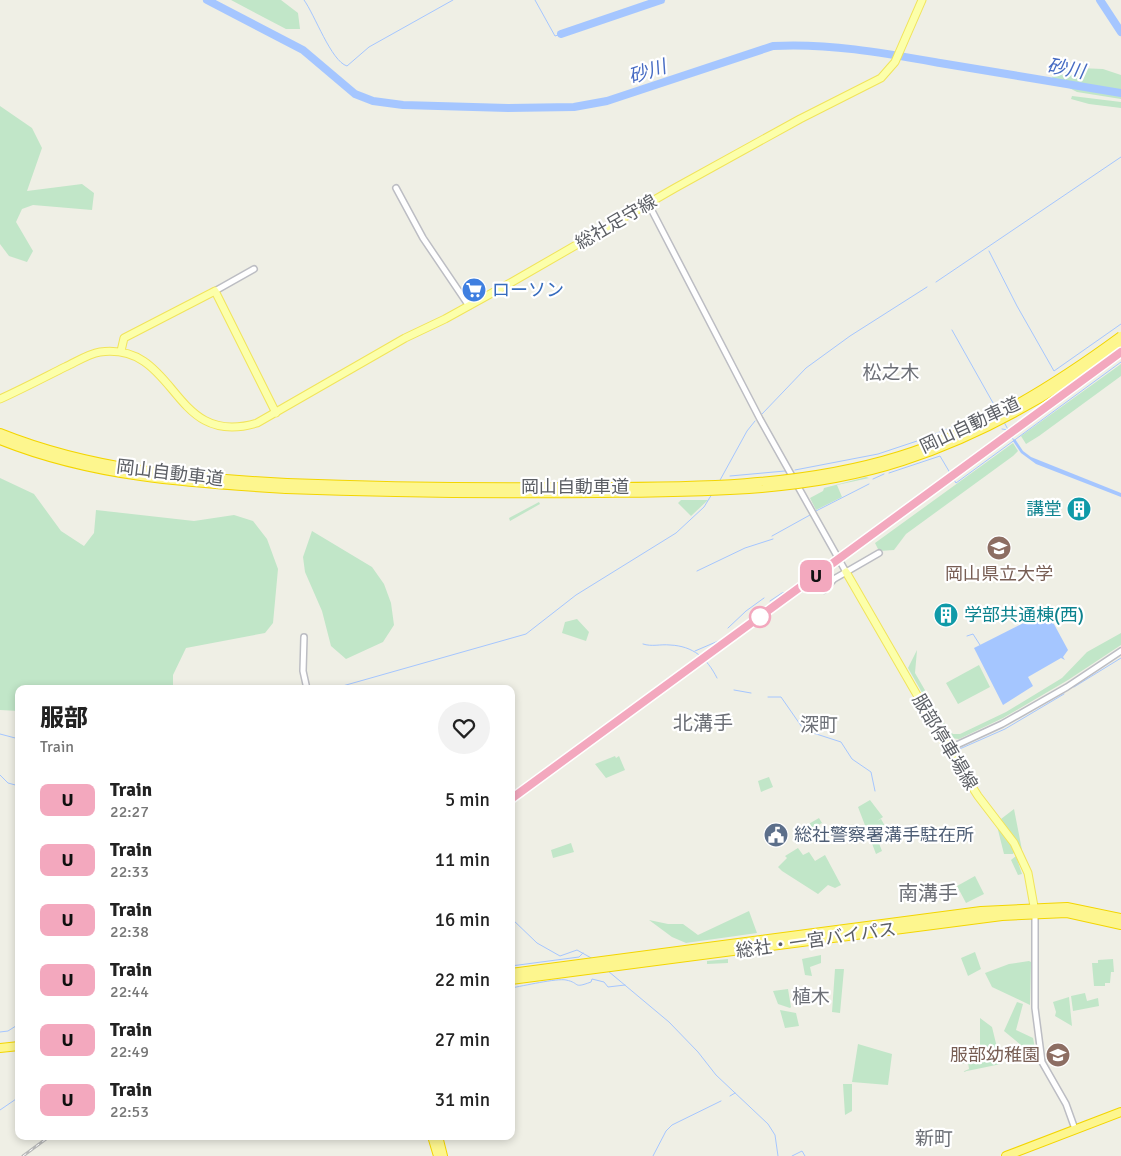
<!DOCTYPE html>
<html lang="en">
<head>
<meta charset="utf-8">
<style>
  body { margin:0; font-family:Signika,"Noto Sans JP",sans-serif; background:#f2f2f2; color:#222; height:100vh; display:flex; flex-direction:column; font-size:19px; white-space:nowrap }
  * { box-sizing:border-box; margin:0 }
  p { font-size:16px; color:#767676 }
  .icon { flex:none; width:28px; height:28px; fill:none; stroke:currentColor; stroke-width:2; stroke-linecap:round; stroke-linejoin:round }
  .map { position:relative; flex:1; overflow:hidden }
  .drawer { position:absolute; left:15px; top:685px; width:500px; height:455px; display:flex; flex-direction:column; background:#fff; border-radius:10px; box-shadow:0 2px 8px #0003 }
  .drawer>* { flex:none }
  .badge { padding:0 10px; border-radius:8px; font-size:18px; line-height:32px }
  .map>.badge { position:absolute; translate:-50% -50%; box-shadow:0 0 0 2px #fff }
  .round { display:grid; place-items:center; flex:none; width:52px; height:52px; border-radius:26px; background:#f2f2f2 }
  .headline { display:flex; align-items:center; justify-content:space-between; height:85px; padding:0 25px }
  h1 { font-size:24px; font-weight:800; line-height:38px }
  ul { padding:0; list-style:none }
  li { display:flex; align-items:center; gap:15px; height:60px; padding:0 25px }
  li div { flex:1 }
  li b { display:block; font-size:19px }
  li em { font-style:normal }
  li .badge { min-width:55px; font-weight:700; text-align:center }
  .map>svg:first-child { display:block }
  .green { fill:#c1e6c8 }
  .water { fill:#a5c6ff }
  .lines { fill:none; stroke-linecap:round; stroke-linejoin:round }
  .stream { stroke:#a5c6ff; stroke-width:1 }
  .river { stroke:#a5c6ff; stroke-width:8 }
  .minor-casing { stroke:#bcbdc3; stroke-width:8 }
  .major-casing { stroke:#f1e45b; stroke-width:9 }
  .highway-casing { stroke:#f3d501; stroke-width:10 }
  .minor { stroke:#fff; stroke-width:5 }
  .major { stroke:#fcffaa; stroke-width:7 }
  .highway { stroke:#fdf68e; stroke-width:8 }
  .rail-casing { stroke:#b7b8b8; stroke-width:3 }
  .rail { stroke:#fff; stroke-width:1; stroke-dasharray:4; stroke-linecap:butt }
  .highway-bridge-casing { stroke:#f3d501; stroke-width:10; stroke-linecap:butt }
  .highway-bridge { stroke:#fdf68e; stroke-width:8 }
  .line-casing { stroke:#fff; stroke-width:11 }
  .line { stroke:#f3a8be; stroke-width:8 }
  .stop-dot { fill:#fff; stroke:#f3a8be; stroke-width:2.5 }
  .labels { text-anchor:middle; stroke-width:4.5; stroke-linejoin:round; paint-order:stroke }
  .street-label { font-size:18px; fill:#5c5f65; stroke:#fff }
  .shop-label { font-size:18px; fill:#366cbe; stroke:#fff; text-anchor:start }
  .culture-label { font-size:18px; fill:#0d838f; stroke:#fff; text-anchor:end }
  .education-label { font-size:18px; fill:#785e54; stroke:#fff }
  .service-label { font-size:18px; fill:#4e5e75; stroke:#fff; text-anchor:start }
  .water-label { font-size:19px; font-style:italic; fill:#466bc3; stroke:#fff }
  .neighbourhood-label { font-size:19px; fill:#6d7077; stroke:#fff }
  .quarter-label { font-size:20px; fill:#6d7077; stroke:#fff }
</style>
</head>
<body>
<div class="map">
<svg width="1121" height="1156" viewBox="0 0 1121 1156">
  <rect width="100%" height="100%" fill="#efefe5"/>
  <path class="green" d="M231,0H281L298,13L300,29H286Z
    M1055,67L1103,69L1121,75V99L1077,92L1052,79L1053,74L1083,76L1084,74L1052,72L1051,69Z
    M1072,96L1121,102V108L1089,104L1071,99Z
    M0,106L32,128L42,148L27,191L82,184L94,193L92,210L33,205L22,209L16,222L33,251L27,262L9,256L0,244Z
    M1121,364V376L1039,436L1026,444L1021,436Z
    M1013,443L1018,451L1013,456L906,534L894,550L879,551L875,543Z
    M866,477L869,478L837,485L842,497L816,510L810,498L823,491L824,488Z
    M0,478L34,494L61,531L84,546L94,533L96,510L194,521L234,515L253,521L267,539L278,569L273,623L265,633L186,648L173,675V689H98L97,686L39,685L38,689H19V711L0,710Z
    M681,500H708L691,516L678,503Z
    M539,502L540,504L510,521L509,518Z
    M312,531L372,567L384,584L391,603L394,625L383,642L346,659L331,646L322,611L305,572L303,557Z
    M577,619L589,632L586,641L562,633L565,622Z
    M1121,633V645L1068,680L1003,718L959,739L950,738L945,733L908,668L917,650L915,673L947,728L953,734H960L1006,712L1062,678L1087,652Z
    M979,665L990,687L958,704L946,683Z
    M615,756L616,758L619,756L625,770L606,778L595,764Z
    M769,777L773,787L761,792L758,781Z
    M870,800L883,817L877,821L881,819L885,826L875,833L882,851L876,854L858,807Z
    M1014,809L1022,850H1021L1001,819Z
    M819,818L822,823C815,826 812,832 805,836L800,829Z
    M997,826L1015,851L1013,854H1004Z
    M571,843L574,852L553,858L551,850Z
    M798,848L803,855L809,852L815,861L825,855L841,885L835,888L828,885L818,894L782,871L778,867L787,858L785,856Z
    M1016,856L1022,874L1018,875L1011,860Z
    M975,876L984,894L966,903L957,886Z
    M749,911L757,933L686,943L672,937L649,920L668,924H683L698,935Z
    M975,952L981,969L968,976L961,958Z
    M821,955V963L810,967L812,976L805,975L802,959Z
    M728,959V963L707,964V961Z
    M1113,959L1114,972H1111L1110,983H1105V986H1094L1092,963H1098V960Z
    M1029,961L1031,962L1030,1005L992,987L985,973L1009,964Z
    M835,969H844L840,1013L832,1012Z
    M788,989L791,1007L790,1008L778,1004L773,991Z
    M1085,993L1087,1001L1098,998L1099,1006L1073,1011L1071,996Z
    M1069,997L1072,1026L1055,1016L1056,1012L1053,1002Z
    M1017,1002L1023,1004L1016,1030L1033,1038L1037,1059L1034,1061L1027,1050L1004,1031Z
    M780,1010L796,1013L799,1026L785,1028Z
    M980,1018L992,1027L1001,1064L962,1072L969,1069L968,1062L961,1064V1054L982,1049H980Z
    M858,1044L892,1054L888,1085L852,1082Z
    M843,1084H852V1111L845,1115Z"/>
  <path class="water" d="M1015,439L1023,451L1031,457L1121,493V497L1036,464L1021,453L1013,441Z
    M1045,612L1048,613L1068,650L1063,657L1065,660L1061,658L1028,677L1033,686L1003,705L974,648Z"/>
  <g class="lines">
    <path class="stream" d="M304,0C315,15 331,61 347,66L369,47L453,0
      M535,0L555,36L561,34
      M989,251L1017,306L1054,371L1121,324
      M936,282L1121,157
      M952,330L997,410
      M762,414L806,368L850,336L927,287
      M1004,422L1014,441
      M1002,429L1008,430
      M795,470L878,454L920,440L977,417
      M889,473L940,456L956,483L1121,362
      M730,476L785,471
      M873,479L884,474
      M719,482L747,431L755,421
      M816,511L869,484
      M772,536L810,515
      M840,554L949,476
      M697,571L745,548L773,539
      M770,601L782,593L789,592L833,559
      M728,628L746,611L764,598
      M967,636L973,634L980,645
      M643,644C652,647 660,644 670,645C693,646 707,658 717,678
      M695,651L723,639
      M1074,687L1121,658
      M332,689L526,634L576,595L676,533L704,507L712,494
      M734,690L751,693
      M768,697H781L804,730L841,742L852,759L871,772L875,791
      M0,734L19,739
      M955,751L1005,729L1064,694
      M0,775L8,783L19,786
      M511,918L537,943L560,956L577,950L593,959
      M511,966L579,957L583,953
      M608,971L669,1022L698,1052L716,1075L768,1124L775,1135L778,1156
      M511,988C523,986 557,978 566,980C581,983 572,989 591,982L592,979L604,982L608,987L625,985
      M0,1032L8,1031L19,1024
      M730,1096L735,1093
      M0,1110L19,1097
      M653,1156L666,1131L672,1125L721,1101
      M792,1156L802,1151L805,1156"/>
    <path class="river" d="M207,0L303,50L355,94L373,101L403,105L508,108L574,107L607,101L773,46C830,43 884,53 940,63C1000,73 1061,83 1121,93
      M1100,0L1121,32
      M561,34L661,0"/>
    <defs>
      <path id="minor" d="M396,188L423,238L469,306
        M649,205L760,419L846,572
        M215,291L254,269
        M824,590L834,579L879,553
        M304,637L303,671L307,689
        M948,749L1002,724L1067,687L1121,651
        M1035,914V1008L1042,1062L1066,1104L1075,1129"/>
      <path id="major" d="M121,351L124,338L215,291L276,413
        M0,399C22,389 43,378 65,367C76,362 88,354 100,352C179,342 170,449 257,423L405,338L445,319L512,282L675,188L800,119L881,78L895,62L922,0
        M846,572L950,752L978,796L1014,843L1028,873L1035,912"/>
      <path id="highway" d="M0,433C92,470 189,478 287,483
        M0,440C92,477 188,483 286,489
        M511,973L981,911L1067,907L1121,918
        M511,980L1002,916L1067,913L1121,925
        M0,1048L19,1046
        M432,1136L438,1156
        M438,1136L443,1156
        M1006,1156L1121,1112"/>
    </defs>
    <use href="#minor" class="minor-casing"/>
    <use href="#major" class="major-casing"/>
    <use href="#highway" class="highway-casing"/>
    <use href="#minor" class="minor"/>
    <use href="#major" class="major"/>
    <use href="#highway" class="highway"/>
    <defs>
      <path id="rail" d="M511,799L1121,352
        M23,1156L50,1136"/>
    </defs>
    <use href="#rail" class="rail-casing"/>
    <use href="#rail" class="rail"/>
    <defs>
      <path id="highway-bridge" d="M287,483C387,487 487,488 588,487C692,487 799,487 899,456C980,431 1053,386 1121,336
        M286,489C391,493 496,494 600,493C702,492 805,493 903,461C983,435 1054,394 1121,344"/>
    </defs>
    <use href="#highway-bridge" class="highway-bridge-casing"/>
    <use href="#highway-bridge" class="highway-bridge"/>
  </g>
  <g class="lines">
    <defs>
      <path id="line" d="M511,799L1121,352"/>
    </defs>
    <use href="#line" class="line-casing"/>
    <use href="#line" class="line"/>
  </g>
  <defs>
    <symbol id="supermarket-disc" viewBox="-11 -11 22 22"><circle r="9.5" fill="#3f7fe0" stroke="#fff"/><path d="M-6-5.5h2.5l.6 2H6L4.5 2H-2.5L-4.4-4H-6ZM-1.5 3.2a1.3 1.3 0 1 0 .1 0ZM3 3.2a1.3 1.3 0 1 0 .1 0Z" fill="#fff"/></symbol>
    <symbol id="building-disc" viewBox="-11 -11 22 22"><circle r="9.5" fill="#0f9aa8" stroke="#fff"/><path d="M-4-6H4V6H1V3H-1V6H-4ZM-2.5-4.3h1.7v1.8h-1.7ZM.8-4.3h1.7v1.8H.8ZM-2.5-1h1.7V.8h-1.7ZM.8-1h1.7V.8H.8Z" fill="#fff"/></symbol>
    <symbol id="university-disc" viewBox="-11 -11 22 22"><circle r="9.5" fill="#8d6e63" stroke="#fff"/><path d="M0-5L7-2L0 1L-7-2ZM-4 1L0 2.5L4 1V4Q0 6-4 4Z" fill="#fff"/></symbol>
    <symbol id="civic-disc" viewBox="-11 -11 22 22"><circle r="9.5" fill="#5c6f8a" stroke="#fff"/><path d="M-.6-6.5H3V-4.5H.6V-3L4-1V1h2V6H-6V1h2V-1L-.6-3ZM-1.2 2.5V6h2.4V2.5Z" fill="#fff"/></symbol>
    <symbol id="school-disc" viewBox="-11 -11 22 22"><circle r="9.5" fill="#8d6e63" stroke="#fff"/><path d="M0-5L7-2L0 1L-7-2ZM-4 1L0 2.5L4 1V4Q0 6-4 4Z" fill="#fff"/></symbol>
  </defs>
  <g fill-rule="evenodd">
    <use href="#supermarket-disc" x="460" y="276" width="28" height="28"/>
    <use href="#building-disc" x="1065" y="495" width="28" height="28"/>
    <use href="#university-disc" x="985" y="534" width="28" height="28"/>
    <use href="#building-disc" x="932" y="601" width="28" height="28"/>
    <use href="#civic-disc" x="762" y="821" width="28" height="28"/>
    <use href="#school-disc" x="1044" y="1041" width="28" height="28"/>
  </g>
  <circle class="stop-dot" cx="760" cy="617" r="10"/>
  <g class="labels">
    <g class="street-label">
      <text transform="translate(616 222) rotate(-30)" y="6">総社足守線</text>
      <text transform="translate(970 425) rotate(-25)" y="6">岡山自動車道</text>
      <text transform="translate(170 473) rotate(7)" y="6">岡山自動車道</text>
      <text x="575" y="493">岡山自動車道</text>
      <text transform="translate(945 742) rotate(59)" y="6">服部停車場線</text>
      <text transform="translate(816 940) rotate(-8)" y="6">総社・一宮バイパス</text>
    </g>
    <g class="shop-label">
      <text x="492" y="296">ローソン</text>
    </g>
    <g class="culture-label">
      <text x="1062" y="515">講堂</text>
      <text x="964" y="621" text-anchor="start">学部共通棟(西)</text>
    </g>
    <g class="education-label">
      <text x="999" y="580">岡山県立大学</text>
      <text x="1040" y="1061" text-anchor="end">服部幼稚園</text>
    </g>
    <g class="service-label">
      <text x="794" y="841">総社警察署溝手駐在所</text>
    </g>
    <g class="water-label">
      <text transform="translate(1066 68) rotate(10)" y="7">砂川</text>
      <text transform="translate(647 71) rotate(-18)" y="7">砂川</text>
    </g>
    <g class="neighbourhood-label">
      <text x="891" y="379">松之木</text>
      <text x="819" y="731">深町</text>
      <text x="811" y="1003">植木</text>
      <text x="934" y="1145">新町</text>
    </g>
    <g class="quarter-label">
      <text x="703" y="730">北溝手</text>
      <text x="928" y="900">南溝手</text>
    </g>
  </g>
</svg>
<b class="badge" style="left:816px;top:576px;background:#f3a8be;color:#111">U</b>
<section class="drawer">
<div class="headline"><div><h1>服部</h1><p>Train</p></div><a class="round"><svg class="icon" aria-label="heart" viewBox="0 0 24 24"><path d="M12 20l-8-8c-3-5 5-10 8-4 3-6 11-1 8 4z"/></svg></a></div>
<ul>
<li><span class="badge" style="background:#f3a8be;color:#111">U</span><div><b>Train</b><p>22:27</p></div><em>5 min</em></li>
<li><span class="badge" style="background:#f3a8be;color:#111">U</span><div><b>Train</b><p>22:33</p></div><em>11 min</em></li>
<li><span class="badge" style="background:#f3a8be;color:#111">U</span><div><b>Train</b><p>22:38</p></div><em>16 min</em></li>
<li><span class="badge" style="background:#f3a8be;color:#111">U</span><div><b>Train</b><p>22:44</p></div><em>22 min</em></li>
<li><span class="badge" style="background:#f3a8be;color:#111">U</span><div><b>Train</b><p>22:49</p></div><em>27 min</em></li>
<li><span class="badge" style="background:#f3a8be;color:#111">U</span><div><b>Train</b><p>22:53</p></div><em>31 min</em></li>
</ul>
</section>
</div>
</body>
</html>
